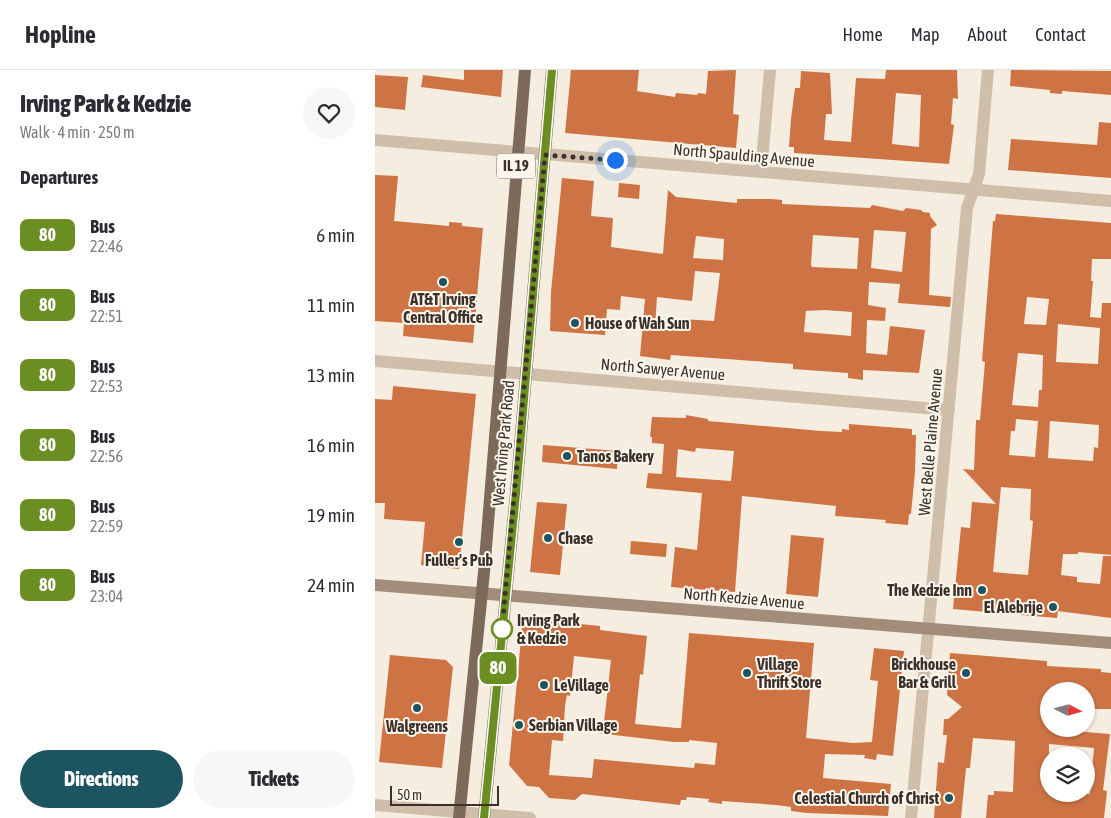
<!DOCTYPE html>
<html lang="en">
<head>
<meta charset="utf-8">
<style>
  body { margin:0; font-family:"Asap Condensed",sans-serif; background:#f7f7f7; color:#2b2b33; height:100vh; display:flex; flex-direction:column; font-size:19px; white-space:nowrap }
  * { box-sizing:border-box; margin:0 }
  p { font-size:16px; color:#7c7c81 }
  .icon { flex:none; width:28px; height:28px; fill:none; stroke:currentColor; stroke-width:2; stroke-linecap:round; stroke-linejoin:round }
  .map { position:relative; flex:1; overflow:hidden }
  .details { display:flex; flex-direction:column; background:#fff; width:375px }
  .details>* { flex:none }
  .badge { padding:0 10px; border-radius:8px; font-size:18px; line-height:32px }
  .needle { width:32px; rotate:96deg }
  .fabs { position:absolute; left:665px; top:612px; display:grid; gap:10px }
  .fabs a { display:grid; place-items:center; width:55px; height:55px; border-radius:50%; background:#fff; box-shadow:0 1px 4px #0004; font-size:25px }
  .scale { position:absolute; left:15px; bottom:12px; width:109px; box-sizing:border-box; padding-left:5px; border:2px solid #3b312a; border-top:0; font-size:14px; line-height:18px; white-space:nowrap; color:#3b312a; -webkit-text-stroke:4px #fcf6ed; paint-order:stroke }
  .you { position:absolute; width:25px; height:25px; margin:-12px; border:4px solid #fff; border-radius:50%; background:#1a73e8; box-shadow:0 0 0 8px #1a73e833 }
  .map>.badge { position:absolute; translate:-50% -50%; box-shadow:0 0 0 2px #fff }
  h2 { padding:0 20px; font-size:19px; line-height:45px }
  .round { display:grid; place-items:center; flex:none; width:52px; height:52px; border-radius:26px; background:#f7f7f7 }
  .head { display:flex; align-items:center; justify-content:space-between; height:85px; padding:0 20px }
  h1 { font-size:24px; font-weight:800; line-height:38px }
  .button { display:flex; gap:10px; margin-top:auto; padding:10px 20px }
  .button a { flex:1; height:58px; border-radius:30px; background:#1c5560; color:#fff; font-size:20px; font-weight:800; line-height:58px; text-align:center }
  .button a+a { background:#f7f7f7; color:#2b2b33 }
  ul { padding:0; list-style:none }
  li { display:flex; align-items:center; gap:15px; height:70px; padding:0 20px }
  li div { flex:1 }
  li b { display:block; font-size:19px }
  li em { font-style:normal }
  li .badge { min-width:55px; font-weight:700; text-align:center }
  header { display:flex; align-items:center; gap:30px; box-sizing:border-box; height:70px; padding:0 25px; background:#fff; border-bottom:1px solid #e1e1e2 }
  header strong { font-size:24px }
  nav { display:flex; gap:28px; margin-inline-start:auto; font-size:18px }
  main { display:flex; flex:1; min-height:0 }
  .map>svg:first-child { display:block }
  .building { fill:#ce7444; fill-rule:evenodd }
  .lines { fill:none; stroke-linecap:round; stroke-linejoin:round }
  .street { stroke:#cebeaa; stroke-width:12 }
  .secondary { stroke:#a28d7b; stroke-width:12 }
  .primary { stroke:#7e6a5a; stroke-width:12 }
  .line-casing { stroke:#fff; stroke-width:11 }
  .line { stroke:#6b8e23; stroke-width:8 }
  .walk { stroke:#3b312a; stroke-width:5; stroke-dasharray:0 9 }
  .poi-dot { fill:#1c5560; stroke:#fcf6ed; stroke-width:2 }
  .stop-dot { fill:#fff; stroke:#6b8e23; stroke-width:2.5 }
  .labels { text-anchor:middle; stroke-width:4; stroke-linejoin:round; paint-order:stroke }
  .shield { fill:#fcf6ed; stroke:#756c64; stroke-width:1 }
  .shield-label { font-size:15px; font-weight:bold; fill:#3b312a }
  .street-label { font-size:16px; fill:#3b312a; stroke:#fcf6ed }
  .poi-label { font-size:16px; font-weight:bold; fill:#3b312a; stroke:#fcf6ed; text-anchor:start }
  .stop-label { font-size:16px; font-weight:bold; fill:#3b312a; stroke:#fcf6ed; text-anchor:start }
</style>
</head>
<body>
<header>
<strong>Hopline</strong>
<nav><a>Home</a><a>Map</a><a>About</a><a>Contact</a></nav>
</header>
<main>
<section class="details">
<div class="head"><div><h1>Irving Park &amp; Kedzie</h1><p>Walk · 4 min · 250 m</p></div><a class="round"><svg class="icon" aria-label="heart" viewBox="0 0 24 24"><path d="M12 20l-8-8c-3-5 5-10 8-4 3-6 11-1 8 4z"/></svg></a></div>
<h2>Departures</h2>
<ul>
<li><span class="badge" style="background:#6b8e23;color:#fff">80</span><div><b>Bus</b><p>22:46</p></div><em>6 min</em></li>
<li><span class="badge" style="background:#6b8e23;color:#fff">80</span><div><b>Bus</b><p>22:51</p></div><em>11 min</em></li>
<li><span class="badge" style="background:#6b8e23;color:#fff">80</span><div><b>Bus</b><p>22:53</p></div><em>13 min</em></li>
<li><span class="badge" style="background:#6b8e23;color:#fff">80</span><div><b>Bus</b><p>22:56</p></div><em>16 min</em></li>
<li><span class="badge" style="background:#6b8e23;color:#fff">80</span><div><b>Bus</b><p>22:59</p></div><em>19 min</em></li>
<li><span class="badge" style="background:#6b8e23;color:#fff">80</span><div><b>Bus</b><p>23:04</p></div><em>24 min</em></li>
</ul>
<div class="button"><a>Directions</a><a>Tickets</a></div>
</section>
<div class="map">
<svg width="736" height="748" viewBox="0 0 736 748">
  <rect width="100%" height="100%" fill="#f5eddf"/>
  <path class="building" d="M89,0H128L126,27L46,17L48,5L89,10Z
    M196,0H264L262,21L300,27L301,23L322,25L323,23L331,24L333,1L361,0L358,44L364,45L361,78L190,63Z
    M511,0H582L583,29L578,28L576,54L579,55L574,94L419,83V77H414L416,49L420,18H425L426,1L455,3L457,44H451L449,70L476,72L481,8L510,9ZM521,23L546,25L544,77L517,74Z
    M636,0L736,1V25L687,21V24L675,23V20L635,16Z
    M0,5L33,7L30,40L0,37Z
    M724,52L736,53V108L633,100L636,69L722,75Z
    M0,105L23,106L19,151L74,156V152L87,153V156L108,158L98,273L28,266L29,253L0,251Z
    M187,108L219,111L216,146L238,148L236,177L288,184L293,120L301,127L362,133V129H396L407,130V134L495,138L497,135L528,141L531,138L546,140L548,142L555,143V146L562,155L556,159L554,225L576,227L575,237L523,233L525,214L494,212L493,235L511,238L510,251L492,250L491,283L512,285L515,256L550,260L544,303L488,300V310L473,308V303L418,299V294L296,285L295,290L265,286L270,229L246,226L245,240L232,239L230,265L175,261L176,222ZM499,160L531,162L527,202L496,198ZM438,165L484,168L482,199L437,197L436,194ZM321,166L349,169L348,190L318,188ZM320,201L345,203L339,251L307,249L305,259L280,257L282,227L317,231ZM449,240L477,242L476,266L429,262L431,241Z
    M244,113L265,115L264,129L243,127Z
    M621,144L736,153V189H717L716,211H718L715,247L726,248L727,233H736V485L703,482V484H688L686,505L702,507V512L725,514L728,486H736V548L683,541L682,548L578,539L586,457L595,458L597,432L621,434L588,399L599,400L601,350H605L610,292L607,291L618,151H620ZM652,227L674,229L671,255L649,254ZM683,254L725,258L723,294L681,292ZM643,283L668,285L667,320H664L663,337L637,335ZM641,349L663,351L660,387L634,385L636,361H640ZM675,351L724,355L723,378L719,377L718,391L673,388ZM626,417L656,419L655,450L658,451L653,505L618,502Z
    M18,316L101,324L84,499L46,495L50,452L9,449L10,433H0V329L17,330Z
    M311,345L333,349V351L446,361L467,362V359L474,360V354L537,359V365H541L540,402L536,444H534L533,455L510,453L511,450L460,446L461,436L367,426L360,522L296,517L300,477L322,480L327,423L271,418L273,403L287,404L289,374L277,373V367H275L277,347L311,348ZM321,378L359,381L356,411L301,407L303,379L320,382Z
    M168,375L243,381L242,399L167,392Z
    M162,432L192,434L185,505L155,502Z
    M416,465L449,468L443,527L411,524Z
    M256,471L292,474L291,487L255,484Z
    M148,548L225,556V560L272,566L268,605L265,604L260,654L302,658H306L314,563L439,573L431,668L478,673L497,672L503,611L495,610L499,578L529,581L518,686L502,684L501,690L489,688L490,685L450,684L448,708L516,714L513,746L432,743L416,741V737L401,735L347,731V734L333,732L334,729L312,727L311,730H306L305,735L207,724L200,730L174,728L164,717L152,716L134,695ZM199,586L236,590L229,652L223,651L222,663L299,672H314V670L342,673L340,695L320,693L319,698L219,689L217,708L174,705L177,670L188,671L190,636L192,625L195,626Z
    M575,583L672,591V596L726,599V602L736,603V639H711V621H674V659L735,664L728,720L732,721L729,748H611L613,725H619V721L638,722L640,671L598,668L595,698H591L586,748H559L563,692L569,693L572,665H568L569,649H573L587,637L572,625ZM674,674L719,678L715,724H674Z
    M15,585L71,590L78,597L67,698L4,692Z"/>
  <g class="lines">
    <path class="street" d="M0,70L736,131
      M386,102L395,0
      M0,291L574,340
      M0,735L155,748
      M536,748L592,138L604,104L613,0"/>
    <path class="secondary" d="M0,515L736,573"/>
    <path class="primary" d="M84,748L109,502L150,0
      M109,748L141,423L177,0"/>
  </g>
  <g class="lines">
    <defs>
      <path id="line" d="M109,748L141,423L177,0"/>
    </defs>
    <use href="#line" class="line-casing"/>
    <use href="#line" class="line"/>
    <path class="walk" d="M127,559L170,85L240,90"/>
  </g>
  <g class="poi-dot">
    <circle cx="68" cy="212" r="5"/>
    <circle cx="200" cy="253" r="5"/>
    <circle cx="192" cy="386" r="5"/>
    <circle cx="173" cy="468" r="5"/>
    <circle cx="84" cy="472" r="5"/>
    <circle cx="607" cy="520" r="5"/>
    <circle cx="678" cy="537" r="5"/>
    <circle cx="372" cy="603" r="5"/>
    <circle cx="591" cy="603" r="5"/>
    <circle cx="169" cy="615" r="5"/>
    <circle cx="42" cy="638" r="5"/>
    <circle cx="144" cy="655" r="5"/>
    <circle cx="574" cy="728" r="5"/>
  </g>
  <circle class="stop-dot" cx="127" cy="559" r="10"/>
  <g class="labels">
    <rect class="shield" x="122" y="83.5" width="38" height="25" rx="4"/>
    <g class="shield-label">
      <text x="141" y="101">IL 19</text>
    </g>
    <g class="street-label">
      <text transform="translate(369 85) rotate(5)" y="6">North Spaulding Avenue</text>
      <text transform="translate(288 299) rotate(5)" y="6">North Sawyer Avenue</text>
      <text transform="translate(555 372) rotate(-85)" y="6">West Belle Plaine Avenue</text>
      <text transform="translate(128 373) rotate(-85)" y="6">West Irving Park Road</text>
      <text transform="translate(369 528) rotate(5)" y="6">North Kedzie Avenue</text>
    </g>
    <g class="poi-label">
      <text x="68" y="235" text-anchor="middle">AT&amp;T Irving<tspan x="68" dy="18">Central Office</tspan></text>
      <text x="210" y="259">House of Wah Sun</text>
      <text x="202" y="392">Tanos Bakery</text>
      <text x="183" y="474">Chase</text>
      <text x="84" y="496" text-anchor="middle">Fuller's Pub</text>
      <text x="597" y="526" text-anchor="end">The Kedzie Inn</text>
      <text x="668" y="543" text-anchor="end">El Alebrije</text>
      <text x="382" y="600">Village<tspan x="382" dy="18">Thrift Store</tspan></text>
      <text x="581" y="600" text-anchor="end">Brickhouse<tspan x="581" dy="18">Bar &amp; Grill</tspan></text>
      <text x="179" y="621">LeVillage</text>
      <text x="154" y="661">Serbian Village</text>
      <text x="42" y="662" text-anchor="middle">Walgreens</text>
      <text x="564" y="734" text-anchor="end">Celestial Church of Christ</text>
    </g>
    <g class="stop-label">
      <text x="142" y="556">Irving Park<tspan x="142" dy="18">&amp; Kedzie</tspan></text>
    </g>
  </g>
</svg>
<div class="fabs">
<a><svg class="needle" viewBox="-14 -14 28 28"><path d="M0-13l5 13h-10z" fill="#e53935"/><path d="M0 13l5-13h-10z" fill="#7c7c81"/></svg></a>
<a><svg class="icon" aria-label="layers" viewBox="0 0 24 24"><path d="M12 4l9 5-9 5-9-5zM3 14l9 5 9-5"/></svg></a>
</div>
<div class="scale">50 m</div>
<div class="you" style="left:240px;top:90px"></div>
<b class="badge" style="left:123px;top:598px;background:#6b8e23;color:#fff">80</b>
</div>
</main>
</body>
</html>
